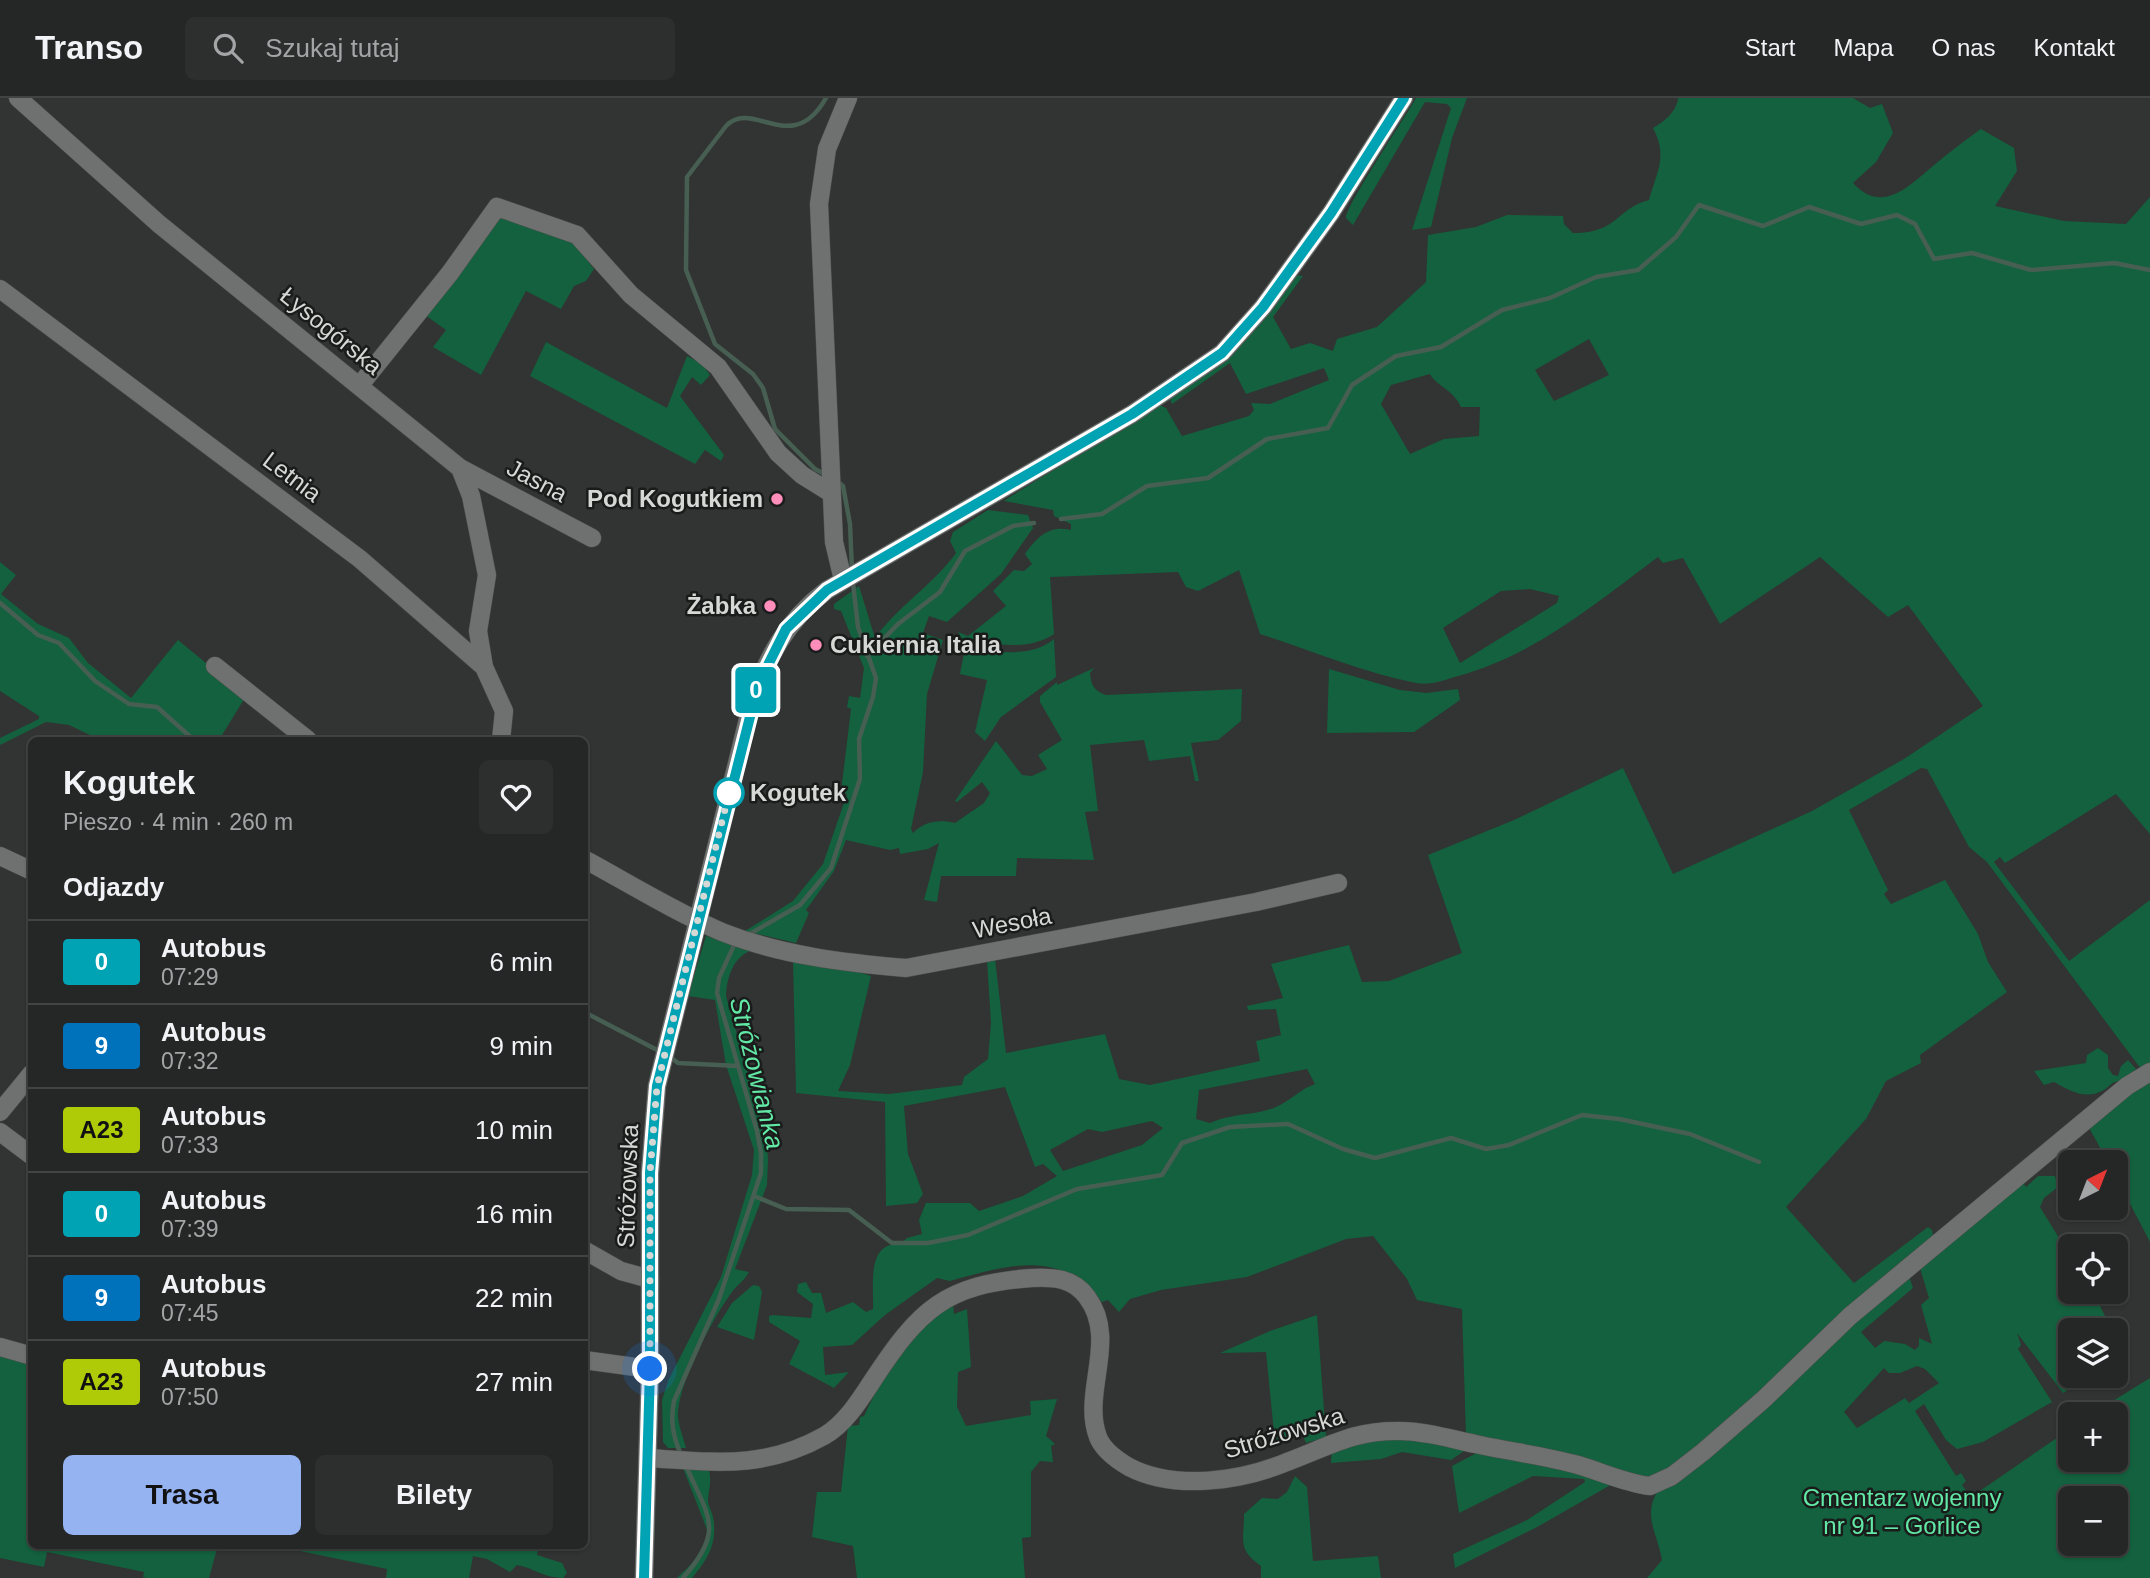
<!DOCTYPE html>
<html lang="pl">
<head>
<meta charset="utf-8">
<style>
  body { margin:0; font-family:Arial,sans-serif; background:#2d2f2e; color:#f1f3f6; height:100vh; display:flex; flex-direction:column; font-size:26px; white-space:nowrap }
  * { box-sizing:border-box; margin:0 }
  p { font-size:23px; color:#a3a5a7 }
  .icon { flex:none; width:38px; height:38px; fill:none; stroke:currentColor; stroke-width:2; stroke-linecap:round; stroke-linejoin:round }
  .map { position:relative; flex:1; overflow:hidden }
  .details { position:absolute; left:28px; top:639px; width:560px; height:812px; display:flex; flex-direction:column; background:#252726; border-radius:10px; box-shadow:0 2px 5px #0004,0 0 0 2px #424443 }
  .details>* { flex:none }
  .badge { padding:0 14px; border-radius:5px; font-size:24px; line-height:46px }
  .needle { width:46px; rotate:42deg }
  .controls { position:absolute; left:2058px; top:1052px; display:grid; gap:14px }
  .controls a { display:grid; place-items:center; width:70px; height:70px; border-radius:10px; background:#252726; box-shadow:0 2px 5px #0004,0 0 0 2px #424443; font-size:35px }
  .you { position:absolute; width:35px; height:35px; margin:-18px; border:5px solid #fff; border-radius:50%; background:#1a73e8; box-shadow:0 0 0 10px #1a73e833 }
  .map>.badge { position:absolute; translate:-50% -50%; box-shadow:0 0 0 4px #fff }
  h2 { padding:0 35px; font-size:26px; line-height:63px }
  .round { display:grid; place-items:center; flex:none; width:74px; height:74px; border-radius:10px; background:#2d2f2e }
  .headline { display:flex; align-items:center; justify-content:space-between; height:119px; padding:0 35px }
  h1 { font-size:33px; font-weight:700; line-height:52px }
  .cta { display:flex; gap:14px; margin-top:auto; padding:14px 35px }
  .cta a { flex:1; height:80px; border-radius:10px; background:#95b2f1; color:#111; font-size:28px; font-weight:700; line-height:80px; text-align:center }
  .cta a+a { background:#2d2f2e; color:#f1f3f6 }
  ul { padding:0; list-style:none }
  li { display:flex; align-items:center; gap:21px; height:84px; padding:0 35px; border-top:2px solid #424443 }
  li div { flex:1 }
  li b { display:block; font-size:26px }
  li em { font-style:normal }
  li .badge { min-width:77px; font-weight:700; text-align:center }
  header { display:flex; align-items:center; gap:42px; box-sizing:border-box; height:98px; padding:0 35px; background:#252726; border-bottom:2px solid #424443 }
  header strong { font-size:33px }
  nav { display:flex; gap:38px; margin-inline-start:auto; font-size:24px }
  .search { width:490px; height:63px; background:#2d2f2e; display:flex; align-items:center; gap:18px; box-sizing:border-box; padding:0 24px; border-radius:10px; color:#a3a5a7; font-size:26px }
  .map>svg:first-child { display:block }
  .green { fill:#13613e; fill-rule:evenodd }
  .lines { fill:none; stroke-linecap:round; stroke-linejoin:round }
  .stream { stroke:#475f53; stroke-width:4.5 }
  .street-casing { stroke:#4e514f; stroke-width:19 }
  .secondary-casing { stroke:#4e514f; stroke-width:19 }
  .street { stroke:#6e716f; stroke-width:18 }
  .secondary { stroke:#6e716f; stroke-width:18 }
  .line-casing { stroke:#fff; stroke-width:16 }
  .line { stroke:#00a3b4; stroke-width:10 }
  .walk { stroke:#d6d8d6; stroke-width:7; stroke-dasharray:0 12.6 }
  .poi-dot { fill:#ff8eba; stroke:#1a1c1b; stroke-width:2.5 }
  .stop-dot { fill:#fff; stroke:#00a3b4; stroke-width:3.5 }
  .labels { text-anchor:middle; stroke-width:5; stroke-linejoin:round; paint-order:stroke }
  .street-label { font-size:24px; fill:#d6d8d6; stroke:#1a1c1b }
  .poi-label { font-size:24px; font-weight:bold; fill:#d6d8d6; stroke:#1a1c1b; text-anchor:end }
  .stop-label { font-size:24px; font-weight:bold; fill:#d6d8d6; stroke:#1a1c1b; text-anchor:start }
  .park-label { font-size:24px; fill:#62e9a6; stroke:#1a1c1b }
  .water-label { font-size:26px; font-style:italic; fill:#61e8a5; stroke:#1a1c1b }
</style>
</head>
<body>
<header>
<strong>Transo</strong>
<div class="search"><svg class="icon" aria-label="search" viewBox="0 0 24 24"><circle cx="10" cy="10" r="6"/><path d="M15 15l6 6"/></svg>Szukaj tutaj</div>
<nav><a>Start</a><a>Mapa</a><a>O nas</a><a>Kontakt</a></nav>
</header>
<div class="map">
<svg width="2150" height="1480" viewBox="0 0 2150 1480">
  <rect width="100%" height="100%" fill="#313432"/>
  <path class="green" d="M1416,0H1467L1452,40L1431,129L1412,132L1451,10L1447,6L1425,4L1353,127L1346,120C1346,107 1405,20 1416,0Z
    M1678,0H1853L1870,10L1882,6L1893,35L1876,64L1853,85C1882,117 1909,88 1933,68C1948,55 1964,43 1981,31L2014,50L2017,73L1995,108L2064,123L2126,126L2150,99V736L2116,696L2005,765L2000,759L1994,764L2069,863L2150,802V965L2141,971L1987,764L1969,749L1927,671L1921,670L1849,712L1888,792L1884,796L1891,806L1945,782L1978,836L1988,864L2007,894L1920,957L1921,965L1886,983L1866,1021L1786,1109L1854,1185L1928,1129L1932,1132L1934,1143L1909,1178L1913,1190L1861,1234L1875,1250L1884,1243L1905,1246L1915,1252L1919,1248V1240L1932,1246L1921,1207L1929,1200L1920,1170L2021,1082L2026,1089L2038,1078H2055L2058,1089L2044,1100L2040,1109L2070,1158V1194H2093L2112,1232H2070V1278H2089L2063,1295L2017,1235L2021,1247L2018,1251L2052,1304L1983,1344L1957,1351L1946,1342L1924,1306L1915,1313L1956,1378L1961,1375L1966,1383L1962,1387L1971,1399L2070,1331V1362H2116V1316H2092L2150,1280V1480H1647L1662,1462C1658,1437 1642,1417 1658,1393L1647,1387L1466,1338L1462,1211L1417,1202L1407,1181L1373,1138L1346,1141L1247,1179L1161,1192L1130,1201L1119,1214L1108,1202L1102,1204C1061,1150 1007,1167 950,1183L937,1180L885,1217L852,1247L823,1249L825,1277L849,1274L834,1290L789,1266L800,1243L769,1224V1218L773,1217L811,1220L813,1206L797,1194L798,1186L806,1184L812,1195H821L826,1215L853,1204L866,1214L873,1211C874,1188 866,1144 900,1146L907,1140L922,1136L919,1122L926,1105H970L979,1113L1023,1098L1057,1078L1043,1066L1035,1069L1005,989L904,1008L908,1056L923,1096L917,1105L886,1108L885,1004L796,995L793,862L832,871L837,867L871,878L850,967L838,993L889,996L962,987L964,979L988,961L991,925L987,862L995,861L1006,955L1105,936L1119,981L1150,987L1260,963L1256,943L1281,937L1276,911L1248,912L1247,908L1283,900L1271,866L1349,847L1362,884L1389,883L1462,855L1428,757L1514,722L1623,670L1673,776L1812,713L1904,661L1983,608L1908,507L1888,519L1820,459L1720,526L1683,460L1663,465L1658,459C1595,506 1535,557 1458,578C1444,582 1431,588 1416,585C1365,575 1312,553 1260,536L1239,472L1198,493L1186,489L1178,474L1050,479L1054,536C1028,554 994,545 963,543L958,534L968,538L1006,508L993,493L1014,472L1024,473L1032,466L1025,456C1037,439 1049,427 1071,432V426L1054,418L1053,412L1004,403L1008,400L1160,307L1166,310L1182,338L1249,318L1254,312L1251,305L1270,306L1329,282L1324,270L1246,296L1230,265L1172,306L1170,301L1224,263L1295,177L1303,178L1273,219L1291,251L1310,245L1333,253L1337,241L1377,229L1426,184L1428,137L1476,129L1507,117L1563,118L1564,126L1573,135C1619,135 1615,111 1649,102C1657,73 1668,59 1653,30C1664,24 1677,13 1678,0ZM1589,241L1609,277L1554,303L1535,272ZM1430,276C1435,287 1453,291 1461,309H1480L1479,338L1444,341L1410,356L1381,306L1391,287ZM1530,491L1559,498L1557,505L1460,565L1443,530L1501,493ZM1307,971L1315,986C1300,991 1290,1003 1276,1009C1255,1018 1231,1015 1210,1025L1196,1021L1199,992ZM1152,1023L1163,1030L1142,1047L1063,1073L1050,1052L1088,1031L1102,1034ZM1917,1268L1925,1271L1939,1285L1909,1305L1905,1300L1857,1330L1844,1314L1884,1270L1889,1275H1900ZM2070,1400H2116V1446H2070Z
    M503,120L571,142L594,171L586,183L574,188L561,211L526,193L481,277L433,249L446,232L425,217L492,123Z
    M546,244L667,310L687,258L701,265L710,277L701,287L692,279L680,298L724,357L721,363L705,352L695,366L530,278Z
    M988,412L1028,417L1033,430L1001,476L947,524L929,518L923,535L943,542L927,596L923,674L911,731L913,735C924,723 940,721 955,725L984,705L990,695L982,684L957,704L955,703L996,643L1022,677L1032,678L1047,671L1038,657L1062,642L1040,604V598L1057,584V587L1094,570L1090,575C1091,587 1094,593 1106,597L1242,591L1241,623L1218,642L1191,645L1199,683H1195L1190,658L1149,663L1144,642L1090,647L1098,713L1085,714L1094,762L1017,760L1016,778H941L937,804L924,802L939,745L928,751L900,756L899,750L890,752L846,742L834,773L806,812L809,815L796,845L745,833L793,803L823,766L847,696L841,694L851,611L847,609L849,598L860,600L864,570L841,513L834,511V506L859,488L875,540C898,508 933,487 956,455L950,443L953,434Z
    M0,464L16,477L1,496L38,526L69,540L88,565L131,600L178,542L246,598L219,642H100L69,627L46,624L0,647V640L39,621V618L0,593Z
    M1054,541L1056,579L1001,619L985,643L975,634L987,582L960,576L964,555L947,550L950,543C979,553 1029,563 1054,541Z
    M1329,571L1400,592L1426,595L1458,591L1460,602L1414,634L1327,635Z
    M706,838L752,852C733,859 727,879 726,898L767,1040L768,1063L767,1087L735,1171L749,1174C745,1182 737,1187 732,1194C711,1223 682,1278 678,1313C677,1325 683,1338 686,1350H668L663,1344L662,1302L668,1283L721,1179L752,1077L754,1052L726,967L715,902L688,898Z
    M2098,950L2108,957V970L2113,977L2118,978L2121,968L2128,962L2136,971L2121,983C2111,983 2110,989 2102,993C2084,1002 2069,992 2054,984L2044,987L2034,973L2086,965L2087,957Z
    M2150,981V1144L2116,1079V1064H2108L2087,1026Z
    M753,1187L759,1188L762,1194L754,1242L717,1229L732,1205Z
    M953,1206L954,1216L967,1211L971,1269L958,1274L957,1309L966,1328L1031,1317L1030,1303L1057,1301L1046,1338L1055,1346L1051,1348L1053,1364L1040,1363L1031,1374V1439L1022,1440L1025,1480H857L853,1448L812,1439L817,1394H841L848,1328L859,1327L860,1319L864,1318C885,1274 910,1232 953,1206Z
    M1317,1217L1326,1339L1306,1345L1302,1336L1275,1345L1266,1254L1220,1255L1270,1233Z
    M0,1255L31,1264L32,1447H218L209,1480H146L143,1479L144,1474L47,1454L44,1469L0,1460Z
    M1401,1336L1470,1349L1451,1362L1402,1354L1381,1361L1331,1365L1332,1348Z
    M1484,1351L1614,1385L1539,1428L1455,1470L1453,1456L1527,1422L1585,1384L1584,1381L1533,1378L1459,1415L1452,1368Z
    M683,1370H708C713,1382 708,1392 708,1403C708,1407 712,1414 713,1419C718,1445 708,1461 692,1480H677C690,1467 707,1454 708,1434Z
    M1295,1378L1307,1389L1313,1463L1378,1458L1381,1480H1261V1468C1237,1451 1244,1443 1244,1416L1262,1400L1278,1401L1287,1394Z
    M271,1447H539L537,1457L562,1465L567,1475L563,1480C544,1480 534,1470 517,1467L510,1474L487,1461L473,1458L469,1480H386L387,1471Z"/>
  <g class="lines">
    <path class="stream" d="M826,0C792,60 753,0 726,28L687,79L686,172L715,246L753,276L763,290L775,331L815,371L826,377
      M837,383L843,388L850,426L852,472
      M1061,421L1102,416L1147,388L1208,380L1267,341L1328,330L1352,287L1396,258L1441,249L1502,212L1550,200L1596,179L1638,172L1676,139L1699,107L1763,128L1809,109L1861,126L1897,117L1915,126L1934,161L1972,155L2031,172L2114,165L2150,172
      M0,505L38,537L59,545L95,583L129,606L157,609L194,642
      M867,558L898,526L940,494L965,453L1013,428L1034,425
      M748,837L800,807L831,770L860,681L859,641L873,599L876,580L858,529L853,485
      M584,914L661,954
      M669,958L678,965L738,968
      M754,1098L786,1111L849,1112L892,1145H928L968,1137L1077,1091L1162,1077L1182,1045L1230,1029L1288,1026L1343,1051L1375,1060L1451,1040L1486,1051L1509,1047L1582,1017L1619,1021L1690,1036L1759,1064
      M681,1357C673,1338 670,1323 674,1303L719,1201L761,1075V1055L757,1033L717,895L719,880L735,845
      M683,1480C725,1432 709,1420 686,1368"/>
    <defs>
      <path id="street" d="M18,0L159,126L460,370L471,398L487,477L478,533L484,569
        M0,191L360,461L484,569L504,613L501,642
        M360,287L450,175L497,109L577,137L631,197L718,269L778,355L802,377L831,395
        M460,370L592,440
        M843,482L834,444L819,106L827,51L848,0
        M215,568L308,642
        M0,758L32,773
        M584,761C630,786 675,814 722,834C780,857 845,865 906,870L1256,804L1338,785
        M0,1014L32,975
        M0,1034L32,1058
        M584,1152L621,1173L650,1181
        M0,1249L32,1258
        M584,1262L650,1271
        M648,1360C714,1364 763,1372 824,1338C845,1326 860,1302 873,1282C919,1212 945,1186 1032,1180C1054,1179 1073,1180 1087,1199C1119,1242 1081,1294 1098,1339C1103,1352 1117,1362 1129,1369C1175,1393 1241,1383 1287,1364C1328,1349 1353,1332 1400,1333C1427,1333 1454,1342 1480,1347C1512,1354 1546,1358 1578,1367C1602,1374 1625,1385 1650,1388L1672,1378L1703,1354L1764,1301L1850,1218L2127,988L2150,974"/>
      <path id="secondary" d="M644,1480L650,1271V1075L657,988L751,609C765,561 787,522 827,492L1132,316L1222,255L1263,209L1331,115L1404,0"/>
    </defs>
    <use href="#street" class="street-casing"/>
    <use href="#secondary" class="secondary-casing"/>
    <use href="#street" class="street"/>
    <use href="#secondary" class="secondary"/>
  </g>
  <g class="lines">
    <defs>
      <path id="line" d="M644,1480L650,1271V1075L657,988L758,587L786,531L827,492L1132,316L1222,255L1263,209L1331,115L1404,0"/>
    </defs>
    <use href="#line" class="line-casing"/>
    <use href="#line" class="line"/>
    <path class="walk" d="M650,1271V1075L657,988L729,695"/>
  </g>
  <g class="poi-dot">
    <circle cx="777" cy="401" r="7"/>
    <circle cx="770" cy="508" r="7"/>
    <circle cx="816" cy="547" r="7"/>
  </g>
  <circle class="stop-dot" cx="729" cy="695" r="14"/>
  <g class="labels">
    <g class="street-label">
      <text transform="translate(331 233) rotate(39)" y="8">Łysogórska</text>
      <text transform="translate(292 379) rotate(37)" y="8">Letnia</text>
      <text transform="translate(537 383) rotate(28)" y="8">Jasna</text>
      <text transform="translate(1012 825) rotate(-11)" y="8">Wesoła</text>
      <text transform="translate(628 1088) rotate(-88)" y="8">Stróżowska</text>
      <text transform="translate(1284 1335) rotate(-17)" y="8">Stróżowska</text>
    </g>
    <g class="poi-label">
      <text x="763" y="409">Pod Kogutkiem</text>
      <text x="756" y="516">Żabka</text>
      <text x="830" y="555" text-anchor="start">Cukiernia Italia</text>
    </g>
    <g class="stop-label">
      <text x="750" y="703">Kogutek</text>
    </g>
    <g class="park-label">
      <text x="1902" y="1408">Cmentarz wojenny<tspan x="1902" dy="28">nr 91 – Gorlice</tspan></text>
    </g>
    <g class="water-label">
      <text transform="translate(757 975) rotate(76)" y="9">Stróżowianka</text>
    </g>
  </g>
</svg>
<div class="controls">
<a><svg class="needle" viewBox="-14 -14 28 28"><path d="M0-13l5 13h-10z" fill="#e53935"/><path d="M0 13l5-13h-10z" fill="#a3a5a7"/></svg></a>
<a><svg class="icon" aria-label="locate" viewBox="0 0 24 24"><circle cx="12" cy="12" r="6"/><path d="M12 2v4M12 18v4M2 12h4M18 12h4"/></svg></a>
<a><svg class="icon" aria-label="layers" viewBox="0 0 24 24"><path d="M12 4l9 5-9 5-9-5zM3 14l9 5 9-5"/></svg></a>
<a>+</a>
<a>−</a>
</div>
<div class="you" style="left:650px;top:1271px"></div>
<b class="badge" style="left:756px;top:592px;background:#00a3b4;color:#fff">0</b>
<section class="details">
<div class="headline"><div><h1>Kogutek</h1><p>Pieszo · 4 min · 260 m</p></div><a class="round"><svg class="icon" aria-label="heart" viewBox="0 0 24 24"><path d="M12 20l-8-8c-3-5 5-10 8-4 3-6 11-1 8 4z"/></svg></a></div>
<h2>Odjazdy</h2>
<ul>
<li><span class="badge" style="background:#00a3b4;color:#fff">0</span><div><b>Autobus</b><p>07:29</p></div><em>6 min</em></li>
<li><span class="badge" style="background:#0072bc;color:#fff">9</span><div><b>Autobus</b><p>07:32</p></div><em>9 min</em></li>
<li><span class="badge" style="background:#afcb08;color:#111">A23</span><div><b>Autobus</b><p>07:33</p></div><em>10 min</em></li>
<li><span class="badge" style="background:#00a3b4;color:#fff">0</span><div><b>Autobus</b><p>07:39</p></div><em>16 min</em></li>
<li><span class="badge" style="background:#0072bc;color:#fff">9</span><div><b>Autobus</b><p>07:45</p></div><em>22 min</em></li>
<li><span class="badge" style="background:#afcb08;color:#111">A23</span><div><b>Autobus</b><p>07:50</p></div><em>27 min</em></li>
</ul>
<div class="cta"><a>Trasa</a><a>Bilety</a></div>
</section>
</div>
</body>
</html>
